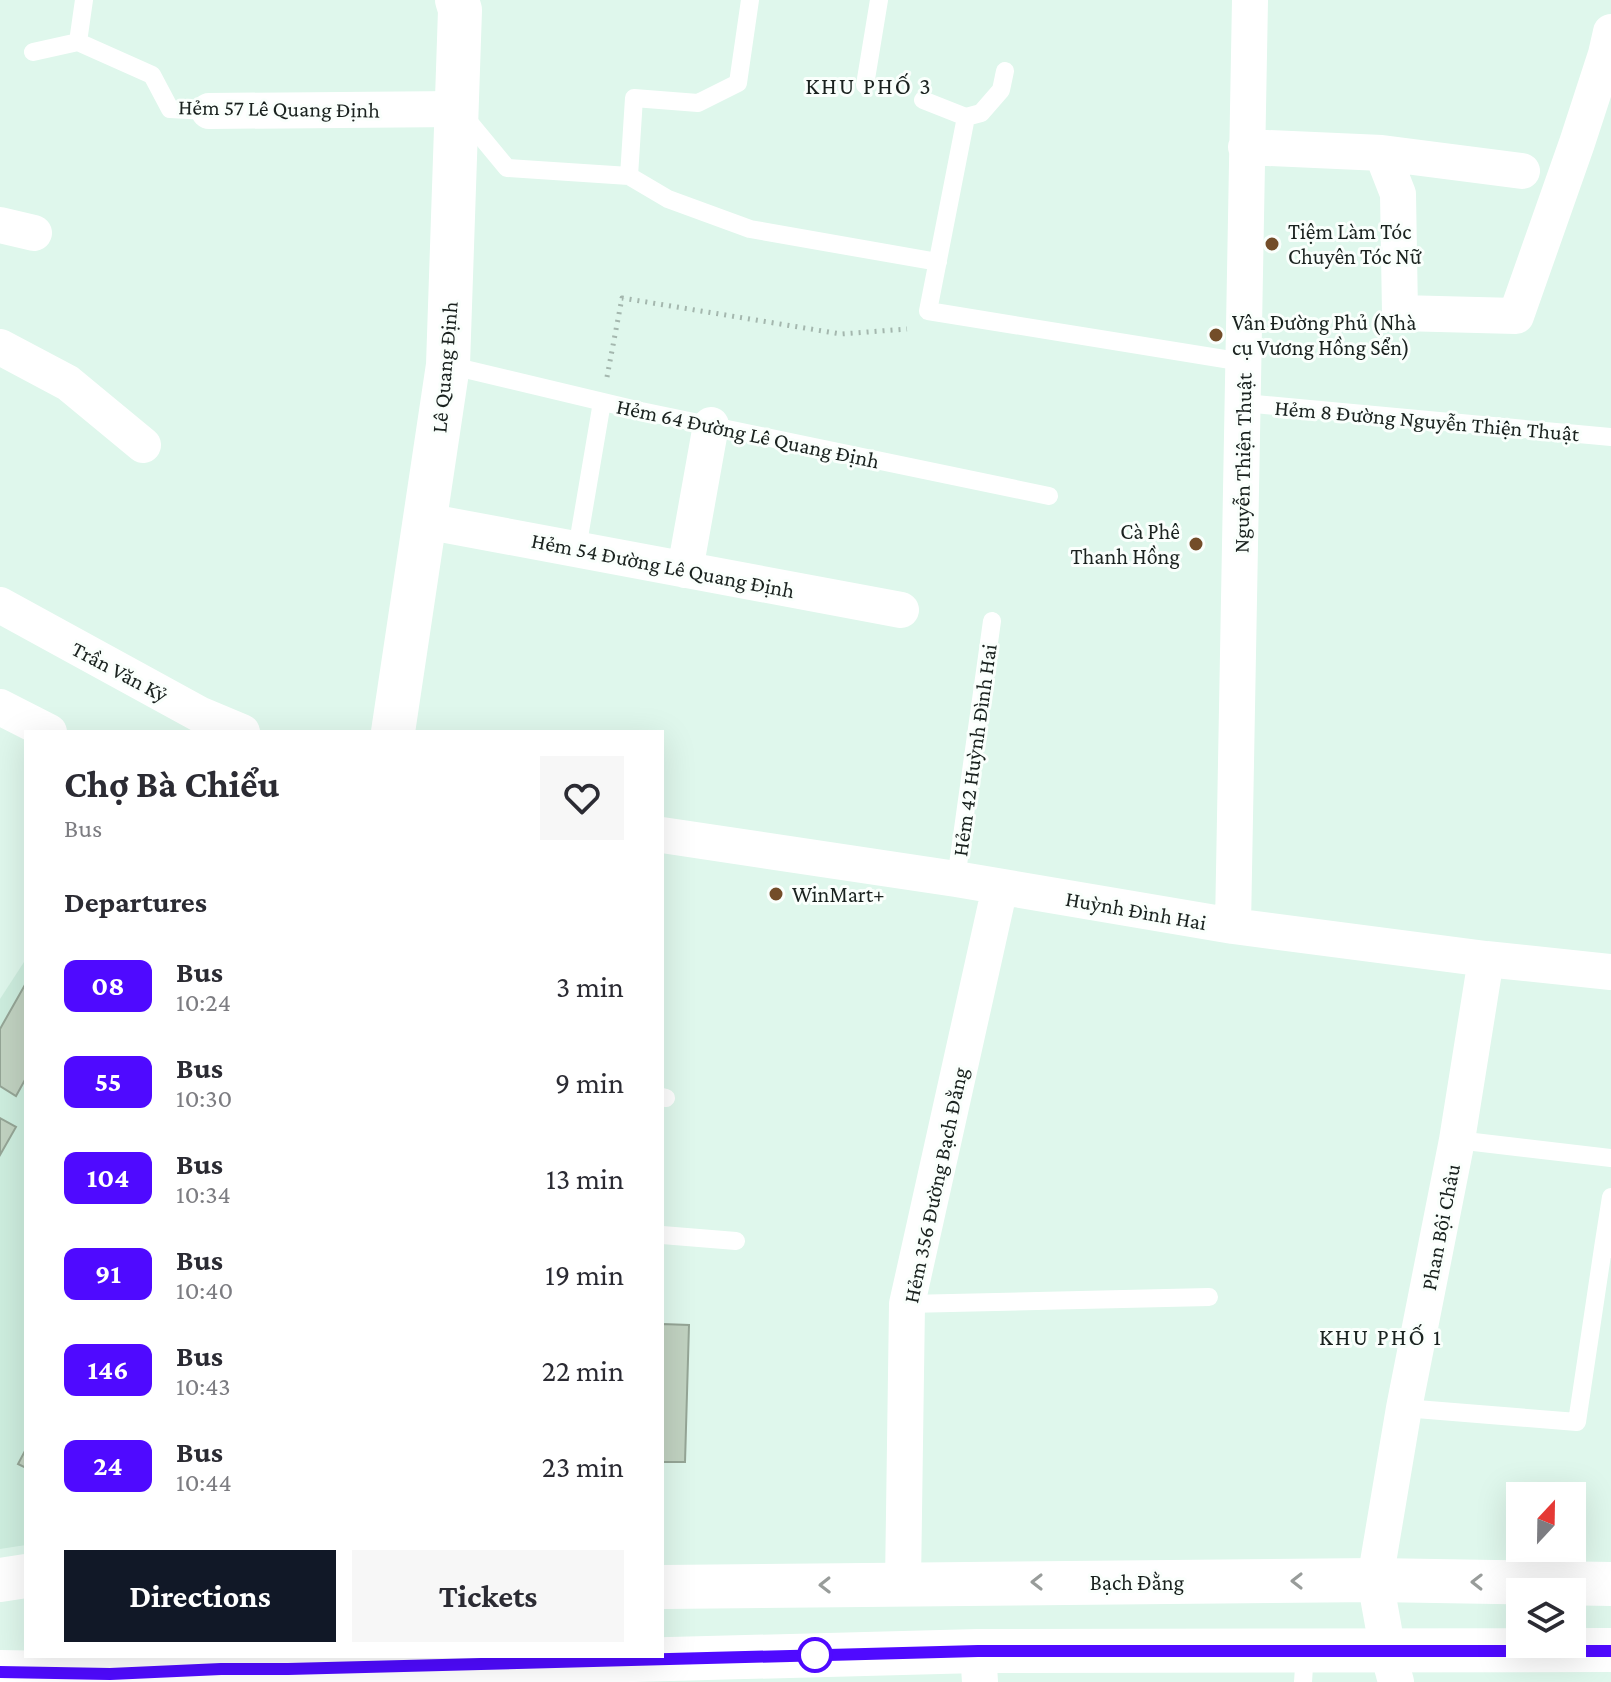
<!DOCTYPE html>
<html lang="en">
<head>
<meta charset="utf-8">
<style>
  body { margin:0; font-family:"Crimson Pro",serif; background:#f7f7f7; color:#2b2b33; height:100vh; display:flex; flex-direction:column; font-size:30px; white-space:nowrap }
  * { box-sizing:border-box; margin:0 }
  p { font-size:26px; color:#7c7c81 }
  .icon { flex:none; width:44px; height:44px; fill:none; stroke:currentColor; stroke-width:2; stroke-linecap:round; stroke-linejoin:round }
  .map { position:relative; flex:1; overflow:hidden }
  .details { position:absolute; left:24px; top:730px; width:640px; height:928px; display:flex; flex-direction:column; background:#fff; border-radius:0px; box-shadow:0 8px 32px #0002 }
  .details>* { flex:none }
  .badge { padding:0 16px; border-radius:12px; font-size:28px; line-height:52px }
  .needle { width:52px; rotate:22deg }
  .fabs { position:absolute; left:1506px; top:1482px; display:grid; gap:16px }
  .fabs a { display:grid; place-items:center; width:80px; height:80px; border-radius:0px; background:#fff; box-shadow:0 8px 32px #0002; font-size:40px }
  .map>.badge { position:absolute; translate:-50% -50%; box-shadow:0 0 0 4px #fff }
  h2 { padding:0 40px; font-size:30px; line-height:72px }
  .round { display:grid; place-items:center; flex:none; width:84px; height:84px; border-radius:0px; background:#f7f7f7 }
  .head { display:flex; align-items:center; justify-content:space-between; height:136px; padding:0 40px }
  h1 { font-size:38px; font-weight:700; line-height:60px }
  .action { display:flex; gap:16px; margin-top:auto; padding:16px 40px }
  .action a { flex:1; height:92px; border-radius:0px; background:#111827; color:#fff; font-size:32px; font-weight:700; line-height:92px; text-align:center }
  .action a+a { background:#f7f7f7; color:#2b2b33 }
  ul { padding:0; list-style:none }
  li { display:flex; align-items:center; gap:24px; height:96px; padding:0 40px }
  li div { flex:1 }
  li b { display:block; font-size:30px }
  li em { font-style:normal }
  li .badge { min-width:88px; font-weight:700; text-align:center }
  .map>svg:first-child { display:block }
  .built { fill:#cdedde }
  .building { fill:#c1d2c1; stroke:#95a596; stroke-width:2 }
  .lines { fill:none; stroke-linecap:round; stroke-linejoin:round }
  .path { stroke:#a4b7ae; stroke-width:5; stroke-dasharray:2 6; stroke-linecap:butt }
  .lane { stroke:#fff; stroke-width:18 }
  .street { stroke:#fff; stroke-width:36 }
  .secondary { stroke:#fff; stroke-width:44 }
  .primary { stroke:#fff; stroke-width:44 }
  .oneway { stroke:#989c9a }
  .line-casing { stroke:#fff; stroke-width:18 }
  .line { stroke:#4f0aff; stroke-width:12 }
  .poi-dot { fill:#734d29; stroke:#fafffc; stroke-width:3 }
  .stop-dot { fill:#fff; stroke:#4f0aff; stroke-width:4 }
  .labels { text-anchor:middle; stroke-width:6; stroke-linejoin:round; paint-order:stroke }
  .street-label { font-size:22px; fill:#1a221f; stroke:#fafffc }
  .poi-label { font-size:22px; fill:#1a221f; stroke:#fafffc; text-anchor:start }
  .neighbourhood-label { font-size:24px; letter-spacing:2px; fill:#1a221f; stroke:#fafffc }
</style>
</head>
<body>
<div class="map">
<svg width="1611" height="1682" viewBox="0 0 1611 1682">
  <rect width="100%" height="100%" fill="#dff7ec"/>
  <path class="built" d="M26,959V1545L0,1549V999Z"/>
  <path class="building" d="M26,983V1078L16,1096L0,1086V1029Z
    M0,1118L16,1127L0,1155Z
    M662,1324L689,1325L685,1462H662Z
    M26,1449V1468L18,1464Z"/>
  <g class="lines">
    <path class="path" d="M607,377L622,298L841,334L907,329"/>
    <path class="lane" d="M78,42L152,75L170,109L209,111
      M33,52L78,42L84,0
      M865,85L879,0
      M923,100L966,117L981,113L1001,90L1005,71
      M464,116L507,168L629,176L668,199L750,229L938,262
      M966,117L928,311L1243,362
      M629,176L634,98L698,103L738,83L750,0
      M448,365L641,411L1049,496
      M1244,403L1611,437
      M577,549L602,402
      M956,879L992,621
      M662,1097L666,1098
      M1457,1140L1611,1158
      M662,1235L736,1241
      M1603,1248L1611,1197
      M907,1304L1209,1297
      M1404,1408L1577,1422L1603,1248L1611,1249
      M1303,1682L1305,1652"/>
    <path class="street" d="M209,111L458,109
      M1246,147L1382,153L1398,194L1400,313L1516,316L1577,143L1606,54L1611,32
      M1382,153L1522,171
      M0,225L34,233
      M0,347L68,383L143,445
      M425,521L901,610
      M685,570L711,425
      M0,605L199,714L242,732
      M0,707L49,732
      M662,835L956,879L1233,926L1486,959L1611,972
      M1233,926L1250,0
      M903,1583L907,1304L1000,887
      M978,1651L980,1682
      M1396,1682L1388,1652L1375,1580L1404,1408L1457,1140L1486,959"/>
    <path class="secondary" d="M393,732L448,365L460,10L457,0"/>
    <path class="primary" d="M0,1580L26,1576
      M662,1587L1375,1580L1611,1584
      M0,1672L110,1674L221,1669H288L978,1651L1611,1650"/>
  </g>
  <defs><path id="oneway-chevron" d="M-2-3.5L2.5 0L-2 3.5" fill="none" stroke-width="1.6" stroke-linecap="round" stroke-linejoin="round" transform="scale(2)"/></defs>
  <g class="oneway">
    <use href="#oneway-chevron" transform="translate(1297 1581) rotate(180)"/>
    <use href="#oneway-chevron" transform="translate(1037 1582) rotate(180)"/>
    <use href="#oneway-chevron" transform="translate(1477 1582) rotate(-179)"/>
    <use href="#oneway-chevron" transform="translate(825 1585) rotate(179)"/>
  </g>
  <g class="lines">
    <defs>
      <path id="line" d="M0,1672L110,1674L221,1669H288L978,1651H1611"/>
    </defs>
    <use href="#line" class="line-casing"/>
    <use href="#line" class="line"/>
  </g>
  <g class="poi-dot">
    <circle cx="1272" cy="244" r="8"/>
    <circle cx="1216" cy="335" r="8"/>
    <circle cx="1196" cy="544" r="8"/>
    <circle cx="776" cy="894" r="8"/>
  </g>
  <circle class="stop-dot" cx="815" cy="1655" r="16"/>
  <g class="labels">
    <g class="street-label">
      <text transform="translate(279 108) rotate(1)" y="8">Hẻm 57 Lê Quang Định</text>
      <text transform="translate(444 367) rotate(-85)" y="8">Lê Quang Định</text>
      <text transform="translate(1427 420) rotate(5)" y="8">Hẻm 8 Đường Nguyễn Thiện Thuật</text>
      <text transform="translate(748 433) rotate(12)" y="8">Hẻm 64 Đường Lê Quang Định</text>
      <text transform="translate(1242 463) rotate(-89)" y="8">Nguyễn Thiện Thuật</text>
      <text transform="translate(663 565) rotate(11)" y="8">Hẻm 54 Đường Lê Quang Định</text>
      <text transform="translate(120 671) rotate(28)" y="8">Trần Văn Kỷ</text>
      <text transform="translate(974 750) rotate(-82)" y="8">Hẻm 42 Huỳnh Đình Hai</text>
      <text transform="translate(1136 910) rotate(10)" y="8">Huỳnh Đình Hai</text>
      <text transform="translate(935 1185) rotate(-78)" y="8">Hẻm 356 Đường Bạch Đằng</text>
      <text transform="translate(1440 1227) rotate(-79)" y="8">Phan Bội Châu</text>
      <text x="1137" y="1590">Bạch Đằng</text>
    </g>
    <g class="poi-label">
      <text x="1288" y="239">Tiệm Làm Tóc<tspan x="1288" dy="25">Chuyên Tóc Nữ</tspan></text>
      <text x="1232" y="330">Vân Đường Phủ (Nhà<tspan x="1232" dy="25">cụ Vương Hồng Sển)</tspan></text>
      <text x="1180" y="539" text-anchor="end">Cà Phê<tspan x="1180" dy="25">Thanh Hồng</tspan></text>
      <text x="792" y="902">WinMart+</text>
    </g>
    <g class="neighbourhood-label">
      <text x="869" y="94">KHU PHỐ 3</text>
      <text x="1381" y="1345">KHU PHỐ 1</text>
    </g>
  </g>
</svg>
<div class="fabs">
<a><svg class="needle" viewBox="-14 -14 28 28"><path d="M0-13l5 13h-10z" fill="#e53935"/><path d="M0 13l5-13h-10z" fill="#7c7c81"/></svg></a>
<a><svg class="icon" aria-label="layers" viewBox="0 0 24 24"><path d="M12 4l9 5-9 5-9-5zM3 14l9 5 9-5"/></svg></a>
</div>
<section class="details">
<div class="head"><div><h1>Chợ Bà Chiểu</h1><p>Bus</p></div><a class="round"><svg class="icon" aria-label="heart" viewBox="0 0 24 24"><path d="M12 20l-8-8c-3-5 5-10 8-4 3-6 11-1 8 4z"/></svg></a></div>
<h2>Departures</h2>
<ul>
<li><span class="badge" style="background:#4f0aff;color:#fff">08</span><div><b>Bus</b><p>10:24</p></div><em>3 min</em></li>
<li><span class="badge" style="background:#4f0aff;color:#fff">55</span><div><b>Bus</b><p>10:30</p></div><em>9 min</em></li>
<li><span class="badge" style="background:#4f0aff;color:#fff">104</span><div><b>Bus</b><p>10:34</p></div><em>13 min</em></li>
<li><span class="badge" style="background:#4f0aff;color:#fff">91</span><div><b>Bus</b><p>10:40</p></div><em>19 min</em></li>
<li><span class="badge" style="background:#4f0aff;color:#fff">146</span><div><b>Bus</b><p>10:43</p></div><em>22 min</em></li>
<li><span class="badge" style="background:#4f0aff;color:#fff">24</span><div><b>Bus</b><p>10:44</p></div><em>23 min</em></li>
</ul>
<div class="action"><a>Directions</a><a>Tickets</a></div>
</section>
</div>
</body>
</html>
